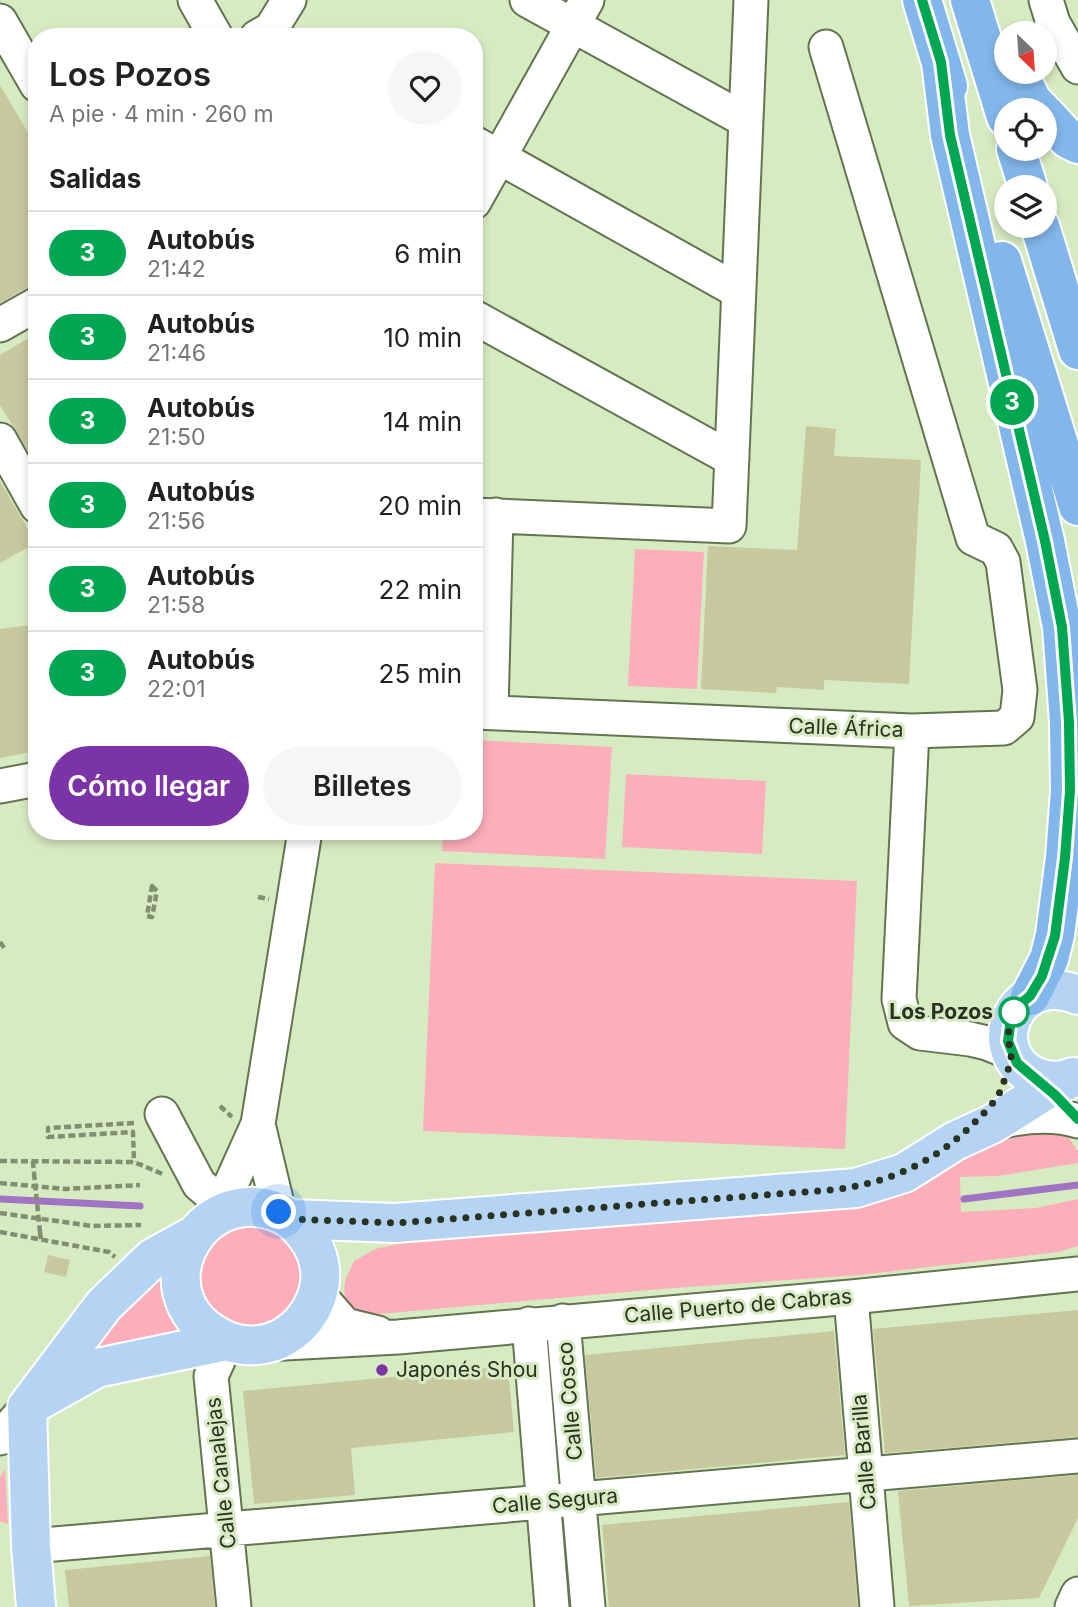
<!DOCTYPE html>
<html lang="es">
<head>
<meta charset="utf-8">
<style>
  body { margin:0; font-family:Inter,sans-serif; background:#f6f6f6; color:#222; height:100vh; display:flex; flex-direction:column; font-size:26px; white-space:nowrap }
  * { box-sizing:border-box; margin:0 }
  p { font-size:23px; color:#767676 }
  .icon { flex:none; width:38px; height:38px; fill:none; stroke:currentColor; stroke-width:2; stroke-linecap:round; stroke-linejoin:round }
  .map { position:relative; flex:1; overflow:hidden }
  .panel { position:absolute; left:28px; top:28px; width:455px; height:812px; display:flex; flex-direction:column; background:#fff; border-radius:28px; box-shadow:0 4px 10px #0003 }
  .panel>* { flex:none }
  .badge { padding:0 14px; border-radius:23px; font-size:24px; line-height:46px }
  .needle { width:46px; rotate:155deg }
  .controls { position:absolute; left:994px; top:21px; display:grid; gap:14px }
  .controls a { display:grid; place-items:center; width:63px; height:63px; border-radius:50%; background:#fff; box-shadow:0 4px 10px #0003; font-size:35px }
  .you { position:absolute; width:35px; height:35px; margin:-18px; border:5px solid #fff; border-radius:50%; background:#1a73e8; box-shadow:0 0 0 10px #1a73e833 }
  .map>.badge { position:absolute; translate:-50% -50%; box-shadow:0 0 0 4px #fff }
  h2 { padding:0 21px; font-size:26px; line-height:63px }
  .round { display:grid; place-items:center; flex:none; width:74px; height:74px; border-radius:37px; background:#f6f6f6 }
  .headline { display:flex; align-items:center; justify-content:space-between; height:119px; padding:0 21px }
  h1 { font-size:33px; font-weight:600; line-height:52px }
  .cta { display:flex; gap:14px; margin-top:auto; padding:14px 21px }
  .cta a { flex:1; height:80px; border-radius:42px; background:#7a34a8; color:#fff; font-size:28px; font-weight:600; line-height:80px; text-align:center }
  .cta a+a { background:#f6f6f6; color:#222 }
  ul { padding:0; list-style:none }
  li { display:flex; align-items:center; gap:21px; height:84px; padding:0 21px; border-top:2px solid #e0e0e0 }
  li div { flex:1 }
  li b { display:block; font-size:26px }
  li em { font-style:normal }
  li .badge { min-width:77px; font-weight:700; text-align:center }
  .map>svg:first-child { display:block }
  .green { fill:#fcafbb }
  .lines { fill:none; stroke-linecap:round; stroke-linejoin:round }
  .stream { stroke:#a074c2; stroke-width:7 }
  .building { fill:#c7c89d }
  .minor-casing { stroke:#637450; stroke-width:37 }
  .major-casing { stroke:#fff; stroke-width:42 }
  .highway-casing { stroke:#fff; stroke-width:42 }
  .path { stroke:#808e72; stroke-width:4.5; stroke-dasharray:7 3.5; stroke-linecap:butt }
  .minor { stroke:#fff; stroke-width:33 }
  .major { stroke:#b5d4f3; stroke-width:38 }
  .highway { stroke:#83b7eb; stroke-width:38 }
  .path-bridge { stroke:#808e72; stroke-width:4.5; stroke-dasharray:7 3.5; stroke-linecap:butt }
  .line-casing { stroke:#fff; stroke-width:16 }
  .line { stroke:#00a651; stroke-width:10 }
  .walk { stroke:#2a3222; stroke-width:7; stroke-dasharray:0 12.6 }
  .stop-dot { fill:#fff; stroke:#00a651; stroke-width:3.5 }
  .poi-dot { fill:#7a34a8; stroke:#d7ebc2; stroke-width:2.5 }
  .labels { text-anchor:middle; stroke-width:6; stroke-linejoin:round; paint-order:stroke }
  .street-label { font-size:21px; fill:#2a3222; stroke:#d7ebc2 }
  .stop-label { font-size:21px; font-weight:bold; fill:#2a3222; stroke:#d7ebc2; text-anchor:end }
  .poi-label { font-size:21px; fill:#2a3222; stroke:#d7ebc2; text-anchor:start }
</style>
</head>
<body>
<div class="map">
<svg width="1078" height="1607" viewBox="0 0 1078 1607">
  <rect width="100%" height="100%" fill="#d7ebc2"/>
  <path class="green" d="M635,549L704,552L697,689L628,686Z
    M474,740L612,747L605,859L442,851L443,831H474Z
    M626,774L766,781L762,854L622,847Z
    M435,863L857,881L845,1149L423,1131Z
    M1036,1131L1066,1134L1078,1151V1163L997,1176L960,1177L961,1212L1036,1208L1078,1199V1246L1058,1252L860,1275L660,1289L357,1316L346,1303L344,1288L346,1278L354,1261L375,1249L408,1242L836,1208L883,1200L927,1184L966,1157L1005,1138Z
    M200 1275a50 50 0 1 1 100 0a50 50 0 1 1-100 0Z
    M164,1264L194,1340L79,1357Z
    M5,1469L8,1524L0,1521V1477Z"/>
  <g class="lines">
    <path class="stream" d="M0,1199L140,1206
      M964,1199L1078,1185"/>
  </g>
  <path class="building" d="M0,85L37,148V282L0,303Z
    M37,333V466L0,405V355Z
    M806,426L836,429L834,456L921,460L909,684L824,680V690L777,687L776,693L701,689L708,546L797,550Z
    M0,481L36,543L0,563Z
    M37,624V751L0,758V629Z
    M48,1255L70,1260L66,1277L44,1272Z
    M1078,1310V1437L885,1453L873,1329Z
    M834,1331L845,1455L596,1478L585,1355Z
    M508,1366L514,1432L351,1448L355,1495L254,1504L243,1391Z
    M1078,1475V1518L1039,1598L909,1606L898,1491Z
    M849,1502L858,1607H609L602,1525Z
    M210,1556L215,1607H69L65,1570Z"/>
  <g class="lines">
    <defs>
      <path id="minor" d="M195,0L216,37
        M527,0L745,120
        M1046,0L1053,23L1078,67
        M0,21L37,85
        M257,37L271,29L289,0
        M474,143L738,291
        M474,202L587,0
        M474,317L732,459
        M0,325L37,304
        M0,440L37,506
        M474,515L729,526L751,0
        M474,712L912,731L1004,728L1017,717L1020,690L1003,562L996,549L973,538L826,47
        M491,712L496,515
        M912,731L899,999L905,1023L920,1033L970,1039L987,1043L1012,1053
        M0,786L37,779
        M162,1114L199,1184L222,1204
        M998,1122C1025,1116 1052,1113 1078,1121
        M258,1124L279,1212
        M210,1219L222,1204L258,1124L305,831
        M318,1294L345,1325L378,1333
        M851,1297L877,1607
        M563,1321L588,1607
        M529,1324L552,1607
        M227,1341L211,1376L234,1607
        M266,1344L398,1337L851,1297L1078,1274
        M0,1438L27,1407
        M31,1546L1078,1456
        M1072,1607L1078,1594"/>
      <path id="major" d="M1073,1077C1061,1082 1048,1082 1036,1077C982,1054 1012,969 1078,995
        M291,1219C302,1230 311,1239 316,1253C331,1291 304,1336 265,1344C250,1347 233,1345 219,1337C134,1292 205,1168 291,1219L395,1223L856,1188L904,1173L955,1141L992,1124L1048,1089L1070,1079
        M38,1401L97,1368L227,1341
        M27,1407L104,1305L153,1258L193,1236
        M27,1407L31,1546L36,1607"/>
      <path id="highway" d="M922,0L948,86
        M970,0L1006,117
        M941,62L950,135L1045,541L1062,627L1069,722L1070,791L1065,858L1055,935L1049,959L1030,996
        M1018,72L1032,101L1041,110
        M1045,114L1068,139L1078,144
        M1016,149L1028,187
        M1040,226L1078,350
        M1002,261L1078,506"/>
    </defs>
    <use href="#minor" class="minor-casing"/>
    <use href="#major" class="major-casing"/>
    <use href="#highway" class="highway-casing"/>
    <path class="path" d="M152,886L157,891L152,917L147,916Z
      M258,897L269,899
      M0,942L5,949
      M220,1106L232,1117
      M134,1123L48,1128V1137L133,1132L134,1162
      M0,1161L134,1162L165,1175
      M33,1161L34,1173
      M0,1183L65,1189L140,1185
      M0,1213L92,1226L141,1225
      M0,1232L109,1252L115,1257
      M40,1232L41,1240"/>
    <use href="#minor" class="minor"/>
    <use href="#major" class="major"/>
    <use href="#highway" class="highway"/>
    <path class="path-bridge" d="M34,1173L40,1232"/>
  </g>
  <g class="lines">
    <defs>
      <path id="line" d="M922,0L941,62L950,135L1045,541L1062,627L1069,722L1070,791L1065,858L1055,936L1042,976L1030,996L1019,1005L1011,1019L1008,1041L1017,1063L1055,1095L1078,1119"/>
    </defs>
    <use href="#line" class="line-casing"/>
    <use href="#line" class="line"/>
    <path class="walk" d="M279,1212L291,1219L396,1223L830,1190C887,1184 934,1163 974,1123C985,1112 999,1099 1003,1084C1006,1075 1012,1062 1011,1053C1011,1049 1009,1046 1009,1042C1007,1031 1011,1020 1014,1012"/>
  </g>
  <circle class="stop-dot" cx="1014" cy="1012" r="14"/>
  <circle class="poi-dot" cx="382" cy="1370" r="7"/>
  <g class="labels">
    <g class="street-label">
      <text transform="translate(846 728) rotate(2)" y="7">Calle África</text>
      <text transform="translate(738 1306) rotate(-5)" y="7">Calle Puerto de Cabras</text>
      <text transform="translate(570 1401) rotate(-95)" y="7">Calle Cosco</text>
      <text transform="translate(864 1452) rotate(-95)" y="7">Calle Barilla</text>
      <text transform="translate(221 1473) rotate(-96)" y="7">Calle Canalejas</text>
      <text transform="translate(555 1501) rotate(-5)" y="7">Calle Segura</text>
    </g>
    <g class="stop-label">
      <text x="993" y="1019">Los Pozos</text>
    </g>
    <g class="poi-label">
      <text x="396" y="1377">Japonés Shou</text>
    </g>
  </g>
</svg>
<div class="controls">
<a><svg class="needle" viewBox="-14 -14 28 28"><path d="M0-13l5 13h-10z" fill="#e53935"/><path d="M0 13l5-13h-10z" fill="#767676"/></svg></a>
<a><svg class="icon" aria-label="locate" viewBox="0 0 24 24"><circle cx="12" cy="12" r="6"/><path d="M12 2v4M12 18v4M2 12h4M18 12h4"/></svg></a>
<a><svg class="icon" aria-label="layers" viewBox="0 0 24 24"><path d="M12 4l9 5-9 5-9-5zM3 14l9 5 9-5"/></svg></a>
</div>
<div class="you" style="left:279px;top:1212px"></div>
<b class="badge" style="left:1012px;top:402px;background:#00a651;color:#fff">3</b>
<section class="panel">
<div class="headline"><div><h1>Los Pozos</h1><p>A pie · 4 min · 260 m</p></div><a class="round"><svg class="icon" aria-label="heart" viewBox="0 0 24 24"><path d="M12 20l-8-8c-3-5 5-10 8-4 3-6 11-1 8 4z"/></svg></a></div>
<h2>Salidas</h2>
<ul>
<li><span class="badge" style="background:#00a651;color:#fff">3</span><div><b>Autobús</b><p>21:42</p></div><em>6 min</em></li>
<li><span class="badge" style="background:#00a651;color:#fff">3</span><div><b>Autobús</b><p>21:46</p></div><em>10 min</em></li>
<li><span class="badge" style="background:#00a651;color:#fff">3</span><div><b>Autobús</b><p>21:50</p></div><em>14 min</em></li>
<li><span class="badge" style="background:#00a651;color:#fff">3</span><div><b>Autobús</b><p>21:56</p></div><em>20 min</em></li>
<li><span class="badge" style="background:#00a651;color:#fff">3</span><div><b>Autobús</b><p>21:58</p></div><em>22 min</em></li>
<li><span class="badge" style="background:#00a651;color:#fff">3</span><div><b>Autobús</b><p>22:01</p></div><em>25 min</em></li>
</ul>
<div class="cta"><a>Cómo llegar</a><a>Billetes</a></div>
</section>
</div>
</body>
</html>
